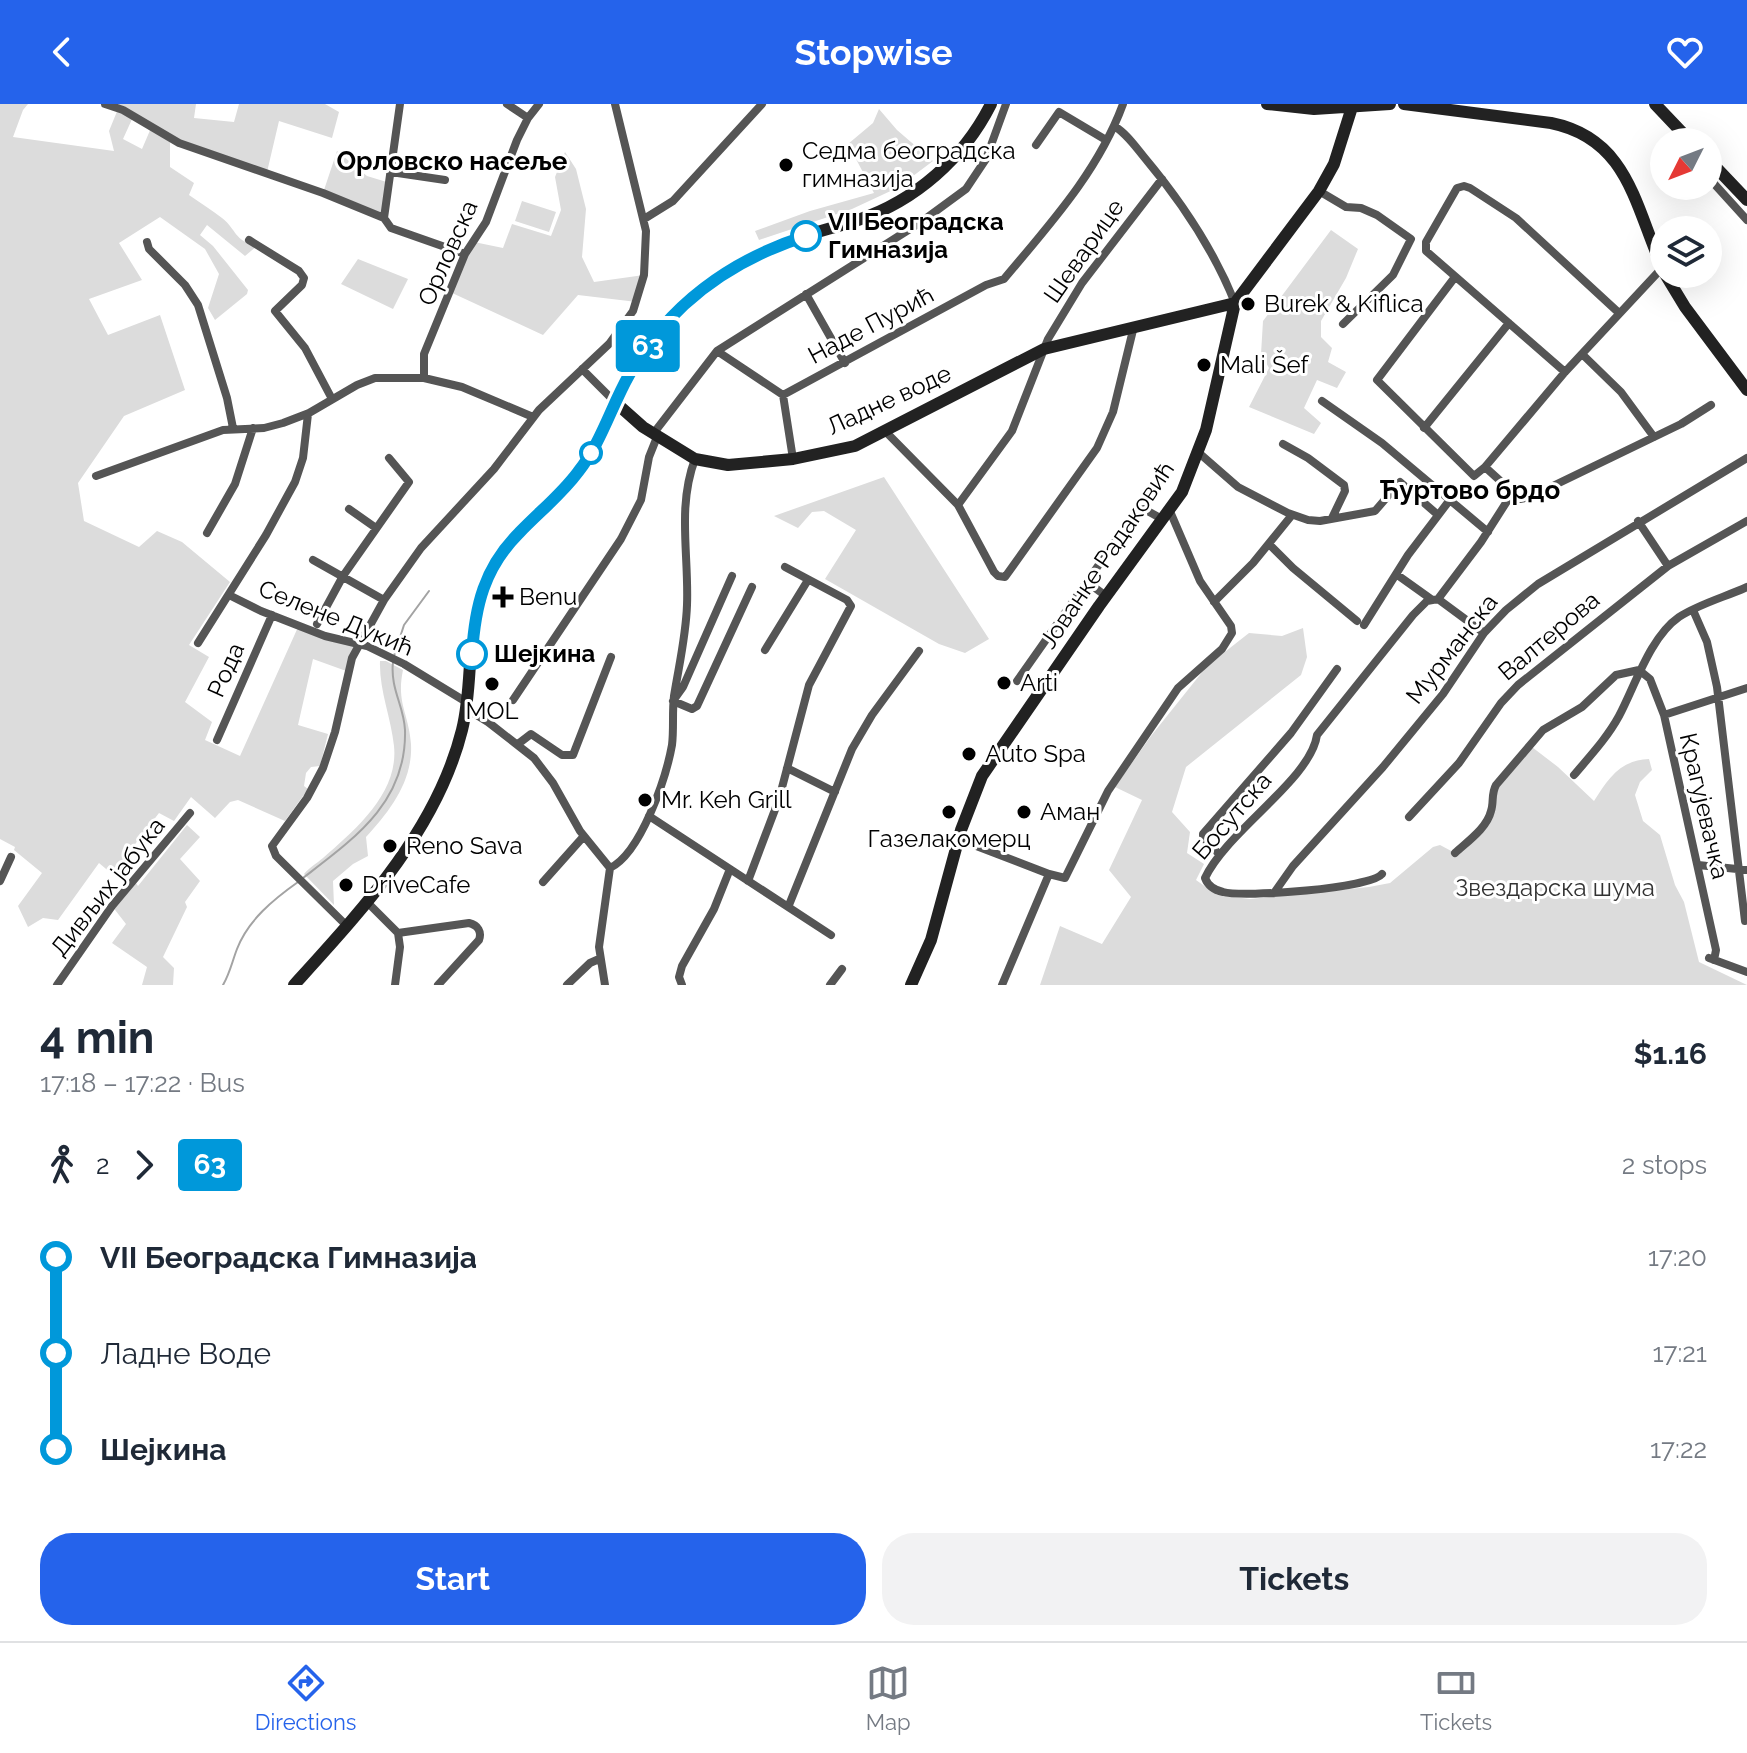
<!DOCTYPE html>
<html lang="en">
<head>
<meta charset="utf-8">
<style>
  body { margin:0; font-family:Raleway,sans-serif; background:#f2f2f3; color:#1f2937; height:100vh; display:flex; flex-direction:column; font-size:30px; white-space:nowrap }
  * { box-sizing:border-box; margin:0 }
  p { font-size:26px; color:#747a83 }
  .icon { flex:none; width:44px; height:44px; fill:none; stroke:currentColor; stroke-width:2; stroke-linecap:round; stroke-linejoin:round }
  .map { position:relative; height:881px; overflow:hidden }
  .side { display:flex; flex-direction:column; background:#fff; flex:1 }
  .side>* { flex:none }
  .badge { padding:0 16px; border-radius:6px; font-size:28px; line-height:52px }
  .needle { width:52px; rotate:228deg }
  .fabs { position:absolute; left:1650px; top:24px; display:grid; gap:16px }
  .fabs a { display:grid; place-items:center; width:72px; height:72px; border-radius:50%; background:#fff; box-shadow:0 8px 32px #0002; font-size:40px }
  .map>.badge { position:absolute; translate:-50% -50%; box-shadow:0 0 0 4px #fff }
  .legs { display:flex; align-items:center; gap:12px; height:88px; padding:0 40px; font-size:26px }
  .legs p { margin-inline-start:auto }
  .overview { display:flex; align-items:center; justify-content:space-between; height:136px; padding:0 40px }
  h1 { font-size:44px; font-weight:700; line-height:60px }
  .primary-button { display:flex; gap:16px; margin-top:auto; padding:16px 40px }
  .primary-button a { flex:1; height:92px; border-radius:32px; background:#2563eb; color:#fff; font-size:32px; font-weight:700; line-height:92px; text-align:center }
  .primary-button a+a { background:#f2f2f3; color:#1f2937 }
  ul { padding:0 40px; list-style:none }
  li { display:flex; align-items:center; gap:28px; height:96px; font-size:30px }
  li i { display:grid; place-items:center; width:12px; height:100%; margin:0 10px; background:currentColor }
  li i::after { content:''; width:20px; height:20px; margin:-10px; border:6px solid; border-radius:50%; background:#fff }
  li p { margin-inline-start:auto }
  li:first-child i { background:linear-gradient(#0000 50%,currentColor 0) }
  li:last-child i { background:linear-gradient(currentColor 50%,#0000 0) }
  header { display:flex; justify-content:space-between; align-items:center; height:104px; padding:0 40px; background:#2563eb; color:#fff; font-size:36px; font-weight:700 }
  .menu { display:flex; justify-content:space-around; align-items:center; height:112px; border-top:2px solid #e0e1e3; background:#fff; font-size:22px; color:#747a83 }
  .menu a { display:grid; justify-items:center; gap:4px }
  .menu .selected { color:#2563eb }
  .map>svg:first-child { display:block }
  .green { fill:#dcdcdc; fill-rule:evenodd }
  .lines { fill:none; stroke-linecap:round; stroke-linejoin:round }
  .stream { stroke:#a3a3a3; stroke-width:2 }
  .street { stroke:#555; stroke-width:8 }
  .secondary { stroke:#222; stroke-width:12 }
  .line-1-casing { stroke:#fff; stroke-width:18 }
  .line-1 { stroke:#0098da; stroke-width:12 }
  .poi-dot { fill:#000; stroke:#fff; stroke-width:3 }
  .stop-1-dot { fill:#fff; stroke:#0098da; stroke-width:4 }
  .labels { text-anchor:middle; stroke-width:6; stroke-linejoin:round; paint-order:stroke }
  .poi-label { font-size:24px; fill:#000; stroke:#fff; text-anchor:start }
  .stop-label { font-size:24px; font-weight:bold; fill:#000; stroke:#fff; text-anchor:start }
  .street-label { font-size:24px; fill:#000; stroke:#fff }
  .park-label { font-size:24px; fill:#333; stroke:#fff }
  .neighbourhood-label { font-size:26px; font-weight:bold; fill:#000; stroke:#fff }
</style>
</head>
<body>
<header><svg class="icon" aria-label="back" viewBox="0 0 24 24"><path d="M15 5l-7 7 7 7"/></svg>Stopwise<svg class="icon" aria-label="heart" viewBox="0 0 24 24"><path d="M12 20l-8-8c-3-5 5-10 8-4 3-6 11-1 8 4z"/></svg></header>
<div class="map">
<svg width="1747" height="881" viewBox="0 0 1747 881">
  <rect width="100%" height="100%" fill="#fff"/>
  <path class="green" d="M0,0H28L23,6L13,33L114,47L109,27L118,5L105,0H196L194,14L234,18L239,0H325L339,8L332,34L279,17L267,68L170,35V63L194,79L189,91C200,99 212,106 222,114C238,127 233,136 257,142L245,152L207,121L200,131L213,142L248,186L247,190L215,216L208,204L219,170L205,145L160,113L119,139L142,176L89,195L108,231L160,211L185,286L124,312L78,379L84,417L139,443L157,427L182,438L230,478L189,541L209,553L185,598L212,618L205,636L240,652L299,521L358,540L349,568L313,555L298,621L328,630L320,662L311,663L306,669L304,682L308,685L285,717L238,696L230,698L215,714L191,693L174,717L159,709L112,770L99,759L58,816L43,814L28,823L18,802L42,769L14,746L15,743L0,735ZM133,13L151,24L142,45L123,35Z
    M879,5L897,26L933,57L897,84L852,105L759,136L755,127L810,107L874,89L848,40L873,19Z
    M337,47L367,72L390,79L384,114L323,89Z
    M565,48L576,65L586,105L582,153L594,178L644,171L637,198L578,191L543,231L450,188L474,138L503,144L512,120L551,132L561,106L555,73Z
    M522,97L556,108L549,128L515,117Z
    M1331,126L1358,145L1346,174L1321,217V233L1332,244L1328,258L1346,268L1337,284L1317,276L1304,304L1321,319L1314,330L1249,303L1269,264L1261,250L1263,217Z
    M358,155L408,175L393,205L341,180Z
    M884,373L989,535L965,549L939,540L825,475L856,426L824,407L812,408L798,424L774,412Z
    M1303,524L1307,553L1301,571L1186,663L1172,708L1190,728L1187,749L1204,760L1196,776L1217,791L1250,795L1369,783L1390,779L1433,743L1440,741L1455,749L1483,722L1492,688L1528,640L1558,663L1594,697C1608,675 1620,656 1649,655L1652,666L1640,678L1635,691L1643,717L1660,731L1675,781L1684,798L1699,858L1747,881H1040L1060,822L1102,840L1131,793L1109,766L1142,696L1115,683L1151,632L1207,562L1249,529L1282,532Z
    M380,557H386L403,566C396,599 409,610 411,640C413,677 390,707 366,733L368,752L353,760L333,777L334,801L304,770C310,763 317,759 323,754C355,726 399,689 394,642C391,613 379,586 380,557Z
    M187,721L200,733L180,755L200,777L185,798L187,803L163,853L174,864L173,881H142L147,863L112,839L126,820L112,802L134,776L138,782Z"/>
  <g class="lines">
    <path class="stream" d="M394,552L404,521L429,487
      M303,774C355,734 407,698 405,626C404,602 390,585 393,558
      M223,881C230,869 232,858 237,845C248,816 274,795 298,778"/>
    <path class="street" d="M105,0L123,6L179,39L323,89L384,114L391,124L465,150
      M507,0L528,14
      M1114,22C1126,29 1135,42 1144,53C1181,97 1213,144 1235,199
      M1036,41L1059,8L1106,36
      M391,68L445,76
      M1708,73L1747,116
      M1319,87L1346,103L1361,104L1377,111L1411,135L1393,171L1343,220
      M384,114L400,0
      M644,115L673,97L762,0
      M249,136L299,167L304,174L302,181L275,207L305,244L332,295
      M147,138L149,145L185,181L198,201L227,294L233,324
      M1455,173L1377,276L1474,372L1485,363L1565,268L1662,164
      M806,190L845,259
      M717,247L783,291L793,355
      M1582,250L1621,288L1654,333
      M582,265L616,299
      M1565,268L1426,147V138L1457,84L1464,82L1470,84L1516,114L1619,209
      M424,274V250L465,150L486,118L517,36L528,14L539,0
      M783,291L986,181L1004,175C1049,121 1098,68 1123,0
      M1322,297L1382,339L1488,428
      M1424,324L1509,219
      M884,326L958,401L994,468L998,472L1005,473L1097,344L1113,308L1134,222
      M653,330L717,247L921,118L966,85L986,55L1006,0
      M1283,340L1308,354L1344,381L1345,387L1332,414
      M1199,349L1238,383L1288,409L1308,416L1320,417L1375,407L1400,378L1438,411
      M1485,363L1507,383L1511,391
      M96,372L223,326L264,324L283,319L309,309L357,281L375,274H424L462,283L533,313
      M1511,391L1520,395L1530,393L1681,320L1711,301
      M958,401L1012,327L1048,235L1082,179L1162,75
      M349,405L376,424
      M1638,417L1668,462
      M207,429L235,380L253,324
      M1269,440L1293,464L1357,517
      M313,456L384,496
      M1396,470L1431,495
      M732,472L683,583L673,597L692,605L697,602L752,483
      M1087,478L1106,492
      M229,491L261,507L325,532L367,542L404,560L468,599
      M1438,495L1484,529
      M1214,498L1253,459L1292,411
      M1693,506L1707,538L1717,583L1745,817
      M317,520L343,472L409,378L389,354
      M1364,521L1408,451L1449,397
      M198,539L266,431L295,378L303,354L308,310
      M765,546L808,476
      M1639,566L1650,575L1664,611L1716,846L1714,856
      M1017,577L1136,408L1144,405L1162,415
      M513,596L621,435L641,396L649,353L657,333
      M467,605L488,618L534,654L553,679L580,727L610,764
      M1664,611L1747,584
      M217,636L272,511
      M518,640L531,630L562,651H573L611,553
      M787,664L835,688
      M1574,671C1590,652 1607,634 1619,612C1635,582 1650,533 1679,513C1699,500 1725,493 1747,483
      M649,712L831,831
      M1409,713L1459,659L1501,599L1518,581L1668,462L1747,417
      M958,735L1049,770
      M1455,749C1468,737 1487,724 1491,707C1494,698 1491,690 1496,681L1543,626L1582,603L1616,571L1639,566
      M1219,750L1203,734V730L1291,629L1337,565
      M1698,761L1747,766
      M610,764C641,749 666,674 672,641C674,625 672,608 674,592C679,561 686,532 687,501C689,451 677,403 695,355
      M1382,770C1371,784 1244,794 1223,788C1214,786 1208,782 1205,774C1227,727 1311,675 1317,631L1413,511L1427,497L1438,495L1481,438L1511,391
      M0,777L11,753
      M748,777L779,695L809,581L851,502L847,496L785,463
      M543,778L584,732
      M1274,789L1293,762L1383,663L1443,590L1484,529L1506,506L1538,480L1747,354
      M366,797L398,829L469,819C478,821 482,828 479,836L438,881
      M789,801L852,645L872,611L919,547
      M346,821L276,752L272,742L307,694L323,664L335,628L352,554L384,496L421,444L494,365L539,306L609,240L633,207L644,171L646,127L615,0
      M1709,854L1747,868
      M57,881L112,802L190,709
      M395,881L400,843L398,829
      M567,881L590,859L599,855
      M605,881L599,843L610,764
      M682,881L679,873L682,862L714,805L730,765
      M830,881L842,865
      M1002,881L1049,770L1065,774L1108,687L1178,584L1222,545L1232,529L1231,522L1200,477L1169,405"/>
    <path class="secondary" d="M1267,0L1314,5L1390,0
      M1404,0L1551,19C1630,35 1635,105 1664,167
      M1655,0L1691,38
      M1708,55L1747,96
      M1665,170L1685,203L1747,286
      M616,299L643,323L695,355L728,361L793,355L855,342L1044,245L1235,199
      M294,881C362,806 437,726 462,626C474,579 465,528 484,483C504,434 549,408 579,367C612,323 624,268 660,226C689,192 725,164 766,146C795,133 827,126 858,116C915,97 964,54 991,0
      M911,881L931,836L961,726L982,672L1099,502L1182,388L1206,326L1235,199L1319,87L1334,60L1353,0"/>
  </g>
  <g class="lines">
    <defs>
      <path id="line-1" d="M472,550C475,502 484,464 519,429C539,408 561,391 578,368C601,339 611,303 629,271C668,201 731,156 806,132"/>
    </defs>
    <use href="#line-1" class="line-1-casing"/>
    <use href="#line-1" class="line-1"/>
  </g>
  <g class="poi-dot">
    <circle cx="786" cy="61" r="8"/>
    <circle cx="1248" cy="200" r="8"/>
    <circle cx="1204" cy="261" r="8"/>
    <path d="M499 481h8v8h8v8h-8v8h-8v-8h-8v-8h8z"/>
    <circle cx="1004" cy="579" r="8"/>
    <circle cx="492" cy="580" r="8"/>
    <circle cx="969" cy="650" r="8"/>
    <circle cx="645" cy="696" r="8"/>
    <circle cx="949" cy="708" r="8"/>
    <circle cx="1024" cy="708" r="8"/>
    <circle cx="390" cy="742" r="8"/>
    <circle cx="346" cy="781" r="8"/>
  </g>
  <g class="stop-1-dot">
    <circle cx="806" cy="132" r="14"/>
    <circle cx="591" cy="349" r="10"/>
    <circle cx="472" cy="550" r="14"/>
  </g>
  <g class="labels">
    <g class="poi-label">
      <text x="802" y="55">Седма београдска<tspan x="802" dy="28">гимназија</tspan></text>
      <text x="1264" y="208">Burek &amp; Kiflica</text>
      <text x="1220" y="269">Mali Šef</text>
      <text x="519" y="501">Benu</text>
      <text x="1020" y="587">Arti</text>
      <text x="492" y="615" text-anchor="middle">MOL</text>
      <text x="985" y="658">Auto Spa</text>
      <text x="661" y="704">Mr. Keh Grill</text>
      <text x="1040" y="716">Аман</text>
      <text x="949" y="743" text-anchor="middle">Газелакомерц</text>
      <text x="406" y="750">Reno Sava</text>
      <text x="362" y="789">DriveCafe</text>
    </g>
    <g class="stop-label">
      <text x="828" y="126">VII Београдска<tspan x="828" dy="28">Гимназија</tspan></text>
      <text x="494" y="558">Шејкина</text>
    </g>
    <g class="street-label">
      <text transform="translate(1084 147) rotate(-55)" y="8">Шеварице</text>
      <text transform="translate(448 149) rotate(-66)" y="8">Орловска</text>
      <text transform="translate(871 221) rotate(-28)" y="8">Наде Пурић</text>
      <text transform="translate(889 296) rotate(-25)" y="8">Ладне воде</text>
      <text transform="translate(1107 451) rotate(-56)" y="8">Јованке Радаковић</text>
      <text transform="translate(336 514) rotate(22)" y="8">Селене Дукић</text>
      <text transform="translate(1549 532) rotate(-40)" y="8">Валтерова</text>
      <text transform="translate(1452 545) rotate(-52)" y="8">Мурманска</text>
      <text transform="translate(226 566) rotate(-66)" y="8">Рода</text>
      <text transform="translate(1704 702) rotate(77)" y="8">Крагујевачка</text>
      <text transform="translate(1232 712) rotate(-49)" y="8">Босутска</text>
      <text transform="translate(108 783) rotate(-52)" y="8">Дивљих јабука</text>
    </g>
    <g class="park-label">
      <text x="1555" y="792">Звездарска шума</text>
    </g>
    <g class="neighbourhood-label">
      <text x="452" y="66">Орловско насеље</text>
      <text x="1470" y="395">Ћуртово брдо</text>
    </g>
  </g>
</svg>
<div class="fabs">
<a><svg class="needle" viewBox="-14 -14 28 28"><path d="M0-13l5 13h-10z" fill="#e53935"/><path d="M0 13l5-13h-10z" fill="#747a83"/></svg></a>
<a><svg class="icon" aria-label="layers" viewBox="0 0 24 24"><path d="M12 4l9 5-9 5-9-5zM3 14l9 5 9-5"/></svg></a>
</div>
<b class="badge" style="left:648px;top:242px;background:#0098da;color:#fff">63</b>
</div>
<section class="side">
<div class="overview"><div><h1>4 min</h1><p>17:18 – 17:22 · Bus</p></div><b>$1.16</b></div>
<div class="legs"><svg class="icon" aria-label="walk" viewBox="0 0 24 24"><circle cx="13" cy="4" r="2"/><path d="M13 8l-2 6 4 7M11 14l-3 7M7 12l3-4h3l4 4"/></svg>2<svg class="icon" aria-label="forward" viewBox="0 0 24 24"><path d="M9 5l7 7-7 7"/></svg><b class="badge" style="background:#0098da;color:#fff">63</b><p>2 stops</p></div>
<ul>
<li><i style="color:#0098da"></i><b>VII Београдска Гимназија</b><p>17:20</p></li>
<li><i style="color:#0098da"></i><span>Ладне Воде</span><p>17:21</p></li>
<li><i style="color:#0098da"></i><b>Шејкина</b><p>17:22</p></li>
</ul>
<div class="primary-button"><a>Start</a><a>Tickets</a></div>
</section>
<nav class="menu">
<a class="selected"><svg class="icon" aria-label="directions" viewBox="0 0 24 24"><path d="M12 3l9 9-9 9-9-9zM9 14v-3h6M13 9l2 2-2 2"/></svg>Directions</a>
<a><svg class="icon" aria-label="map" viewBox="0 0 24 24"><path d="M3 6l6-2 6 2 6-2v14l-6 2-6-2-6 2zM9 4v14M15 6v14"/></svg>Map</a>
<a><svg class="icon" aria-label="tickets" viewBox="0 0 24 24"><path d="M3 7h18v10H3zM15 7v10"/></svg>Tickets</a>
</nav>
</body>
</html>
